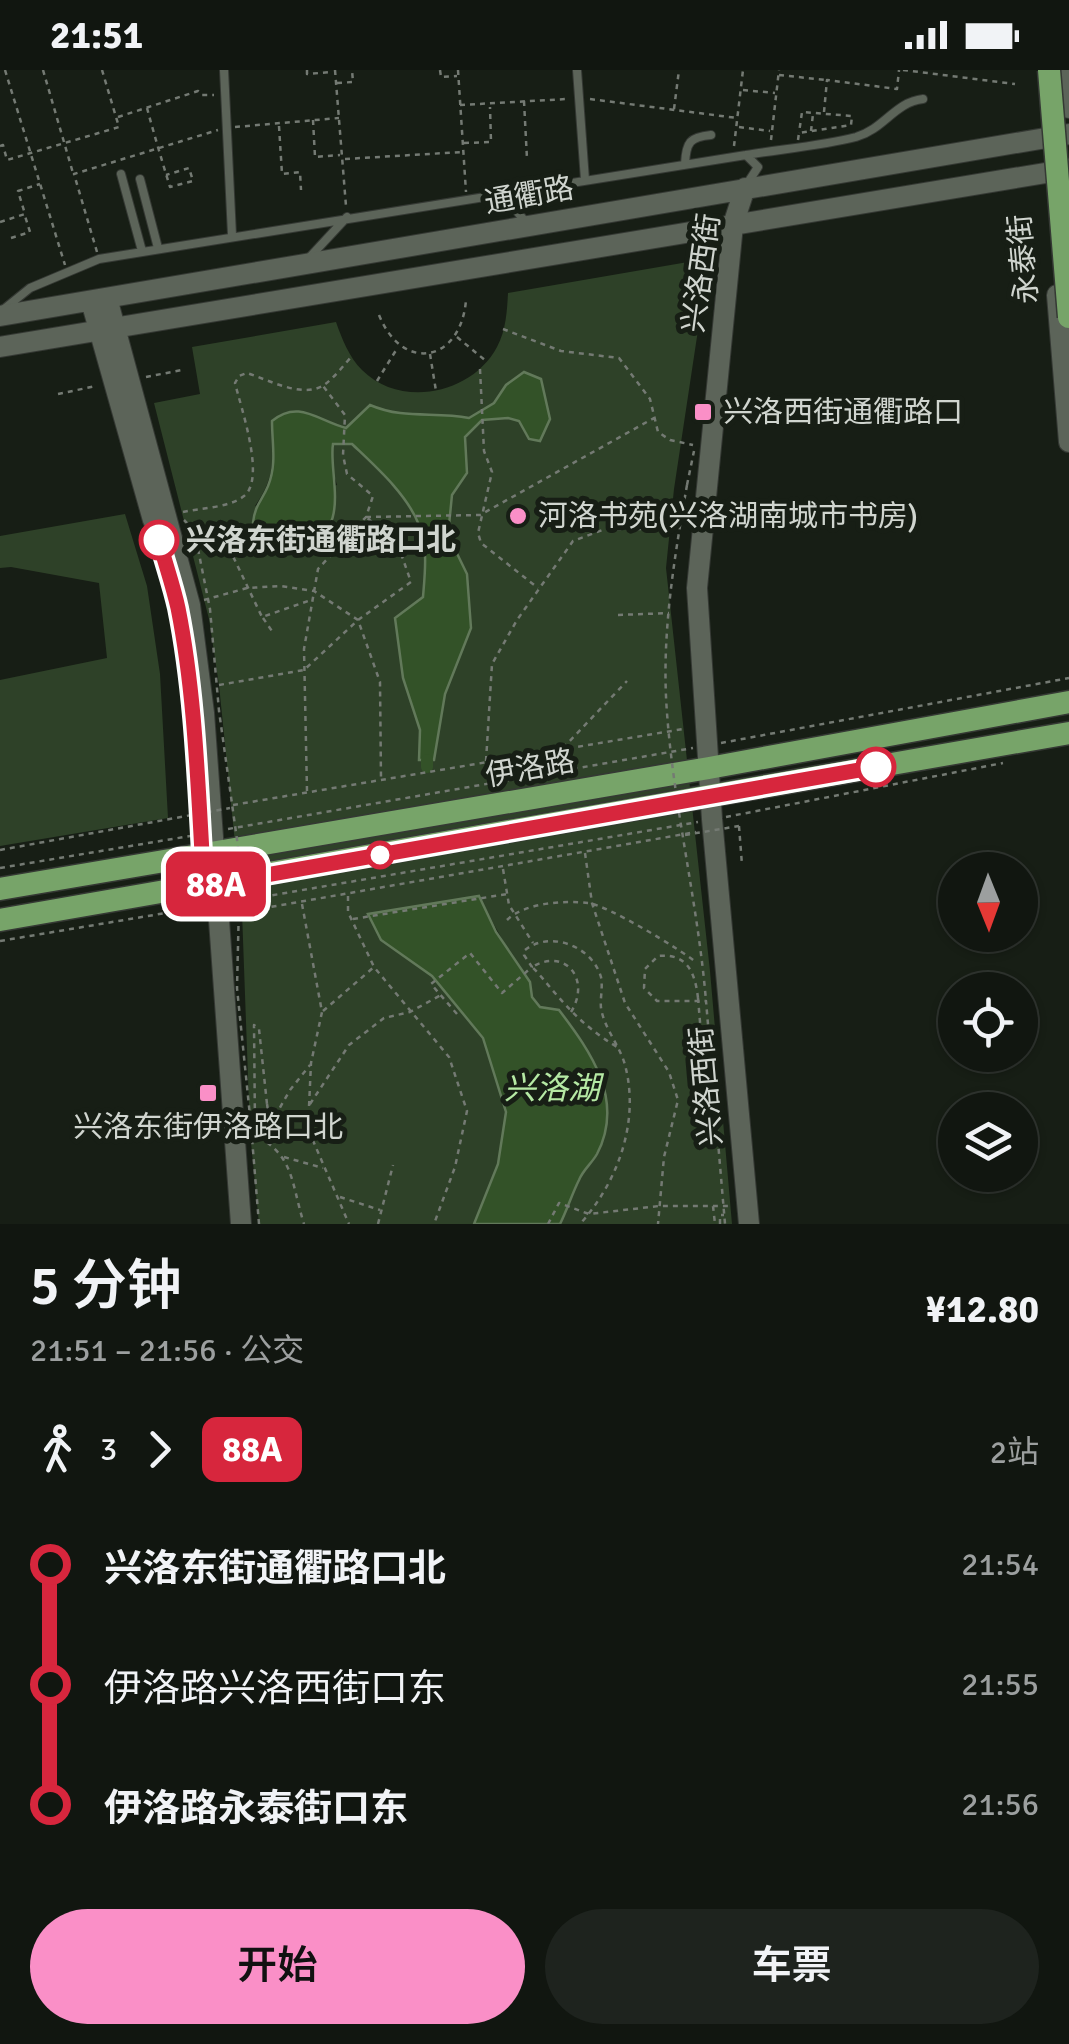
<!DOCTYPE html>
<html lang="zh">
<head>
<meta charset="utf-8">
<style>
  body { margin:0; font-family:Signika,"Noto Sans SC",sans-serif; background:#1e231e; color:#f1f3f6; height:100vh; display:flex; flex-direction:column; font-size:38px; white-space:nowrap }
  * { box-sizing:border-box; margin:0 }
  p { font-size:32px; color:#9c9f9f }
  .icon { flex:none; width:55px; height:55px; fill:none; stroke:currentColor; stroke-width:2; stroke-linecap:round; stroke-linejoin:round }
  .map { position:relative; height:1154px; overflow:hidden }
  .drawer { display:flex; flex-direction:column; background:#111610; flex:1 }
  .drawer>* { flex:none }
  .badge { padding:0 20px; border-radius:15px; font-size:35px; line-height:65px }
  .needle { width:65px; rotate:179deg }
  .buttons { position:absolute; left:938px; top:782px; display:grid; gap:20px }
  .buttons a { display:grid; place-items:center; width:100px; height:100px; border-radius:50%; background:#111610; box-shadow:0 2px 8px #0004,0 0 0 2px #303530; font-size:50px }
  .map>.badge { position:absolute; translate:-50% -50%; box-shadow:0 0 0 5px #fff }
  .legs { display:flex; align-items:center; gap:15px; height:110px; padding:0 30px; font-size:32px }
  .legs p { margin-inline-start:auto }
  .headline { display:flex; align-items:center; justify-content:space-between; height:170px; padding:0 30px }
  h1 { font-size:55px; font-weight:600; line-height:75px }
  .primary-button { display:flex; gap:20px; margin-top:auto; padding:20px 30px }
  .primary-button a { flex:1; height:115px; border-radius:60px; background:#fa8fc7; color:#111; font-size:40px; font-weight:600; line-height:115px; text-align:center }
  .primary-button a+a { background:#1e231e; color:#f1f3f6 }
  ul { padding:0 30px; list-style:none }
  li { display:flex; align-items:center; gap:35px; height:120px; font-size:38px }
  li i { display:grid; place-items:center; width:15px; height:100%; margin:0 12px; background:currentColor }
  li i::after { content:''; width:25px; height:25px; margin:-12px; border:8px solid; border-radius:50%; background:#111610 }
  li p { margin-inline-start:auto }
  li:first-child i { background:linear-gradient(#0000 50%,currentColor 0) }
  li:last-child i { background:linear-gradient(currentColor 50%,#0000 0) }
  .status { display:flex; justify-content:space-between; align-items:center; height:70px; padding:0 50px; background:#111610; direction:ltr }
  .status svg { height:28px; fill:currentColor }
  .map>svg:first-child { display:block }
  .green { fill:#2e4128; fill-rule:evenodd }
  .water { fill:#335228; stroke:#62795a; stroke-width:2.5 }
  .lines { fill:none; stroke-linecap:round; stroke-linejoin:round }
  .canal { stroke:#335228; stroke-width:12 }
  .lane-casing { stroke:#353934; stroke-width:10 }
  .secondary-casing { stroke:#353934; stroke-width:22 }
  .primary-casing { stroke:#353934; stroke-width:25 }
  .path { stroke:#747a73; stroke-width:2.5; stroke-dasharray:5 5; stroke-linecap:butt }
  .lane { stroke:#5c6459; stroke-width:8 }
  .secondary { stroke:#5c6459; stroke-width:20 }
  .primary { stroke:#77a469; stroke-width:22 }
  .primary-bridge-casing { stroke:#353934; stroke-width:25; stroke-linecap:butt }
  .path-bridge { stroke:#747a73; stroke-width:2.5; stroke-dasharray:5 5; stroke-linecap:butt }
  .primary-bridge { stroke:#77a469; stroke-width:22 }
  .line-1-casing { stroke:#fff; stroke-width:22 }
  .line-1 { stroke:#d7263d; stroke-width:15 }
  .poi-dot { fill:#fa8fc7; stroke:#171e15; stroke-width:4 }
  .stop-1-dot { fill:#fff; stroke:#d7263d; stroke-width:5 }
  .labels { text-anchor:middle; stroke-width:10; stroke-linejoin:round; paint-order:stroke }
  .street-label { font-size:30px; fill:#d0d5cf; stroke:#171e15 }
  .poi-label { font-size:30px; fill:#d0d5cf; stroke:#171e15; text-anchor:start }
  .stop-label { font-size:30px; font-weight:bold; fill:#d0d5cf; stroke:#171e15; text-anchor:start }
  .water-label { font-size:32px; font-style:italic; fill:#b5e9a4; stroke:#171e15 }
</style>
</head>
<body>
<div class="status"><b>21:51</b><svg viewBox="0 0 49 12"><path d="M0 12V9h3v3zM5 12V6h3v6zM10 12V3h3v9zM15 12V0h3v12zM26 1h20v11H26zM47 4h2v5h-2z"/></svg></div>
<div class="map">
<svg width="1069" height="1154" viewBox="0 0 1069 1154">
  <rect width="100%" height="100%" fill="#171e15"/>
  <path class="green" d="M688,192L701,195L706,207L674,419L666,498L710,901L732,1154H560L581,1105L597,1084L554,941L540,937L532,927L530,912L516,894L478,826L369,844L381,870L432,906L483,968L506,1042L498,1094L474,1154H259L250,1062L242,842L219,615L209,549L154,333L200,324L192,277L336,252C342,269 349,287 362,300C401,339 472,324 497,277C506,260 507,241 508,223ZM506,315L529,369L519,351L508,348L482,350L465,367L466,403L452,425L448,465L467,504L471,558L445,624L433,690H420V660L403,608L395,548L423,527C425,503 428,477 419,455C407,424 374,395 351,373L332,374L330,392L337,415L255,436C277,405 272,387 272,352C299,329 318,351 346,358L370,335C405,350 434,341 469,348L494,333Z
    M125,444L147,516L160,604L168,748L0,776V610L107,588L99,513L11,497L0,498V466Z"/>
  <path class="water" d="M524,302L541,309L550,349L540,371L529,369L519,351L508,348L482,350L465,367L467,403L452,425L448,465L467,504L471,558L445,624L434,690H419L420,660L403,608L395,548L423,527C425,503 428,477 419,455C407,424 375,396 352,374H333C328,403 354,467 300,473C279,475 266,469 253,453C255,434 262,431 268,416C277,394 272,374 272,351C299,329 318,351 346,358L370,335C405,350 434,341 469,348L494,333L506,315Z
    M479,826L496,862L530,912L532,927L540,937L559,940C591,982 625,1030 597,1084C592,1093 583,1100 579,1110C572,1124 567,1140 560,1154H474L498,1094L506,1042L483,968L432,906L381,870L368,844Z"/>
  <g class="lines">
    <path class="canal" d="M427,690V697"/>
    <defs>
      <path id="lane" d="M224,0L232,165
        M577,0L585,110
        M746,85C782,79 821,76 856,67C884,59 895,32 923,29
        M685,94C686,72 690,67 711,65
        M121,104L142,181
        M140,109L158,178
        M502,123L528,155
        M309,188L347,147
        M4,239L30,218L99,189L746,85L758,97L747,114"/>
      <path id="secondary" d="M1065,0L1069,38
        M745,118L733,155L697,518L712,749L749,1154
        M1057,225L1069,372
        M107,228L190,535L204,643L241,1154
        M91,231L153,450
        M0,246L1069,64
        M0,277L1069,99"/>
      <path id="primary" d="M0,819L709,698L1069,632
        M0,850L1069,663"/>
    </defs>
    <use href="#lane" class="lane-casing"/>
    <use href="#secondary" class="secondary-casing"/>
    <use href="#primary" class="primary-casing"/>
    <path class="path" d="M5,0L65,195
      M43,0L73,103
      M307,0V4L332,2
      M335,0L346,136
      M440,0L441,7L457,6
      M458,0L466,122
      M903,0L1015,14
      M779,5L826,10
      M337,13L353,12L352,0
      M743,20L775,23
      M590,29L737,48
      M524,31L527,89
      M460,35L567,29
      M147,38C154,64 162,91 170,117L193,111L189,98L166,105
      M674,39L679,0
      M824,42L827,10L897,19L899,0
      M118,47L198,21L202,25H214
      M313,50L315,87L340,85
      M279,56L282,104L300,102L301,120
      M235,57L339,48
      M739,57L770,61
      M811,61L813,44
      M771,70L779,0
      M798,70L799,63L851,55L852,46L802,42L799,63
      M464,73L491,72L490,37
      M0,76L3,75L7,90L119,57L102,0
      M734,76L743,0
      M345,89L462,82
      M0,152L25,144L18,121L40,114
      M11,168L30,162L25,146
      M97,182L74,104L218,60
      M379,245C403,304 461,292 466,230
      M503,259L561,281L619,288L650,329L658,362L670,370L693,375
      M457,267L486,291
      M430,284L436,321
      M480,299L484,381L492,402L478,463L481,473L538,518
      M146,307L182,300
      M377,311L398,277
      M58,324L96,316
      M687,415L694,381
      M183,442C200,438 229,438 244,426C266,409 241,338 235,313L239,306L247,303C269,310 303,329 324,315C334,308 344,295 352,286
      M366,447L480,445L654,348
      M184,450L191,457L198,479
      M229,478L262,547L311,530
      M204,530L247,518L281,516L314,521L358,550L380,612L381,709
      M618,545L669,543
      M263,548L274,564
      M219,615L304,600L358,550L411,512L397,472L367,448
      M721,673L1069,608
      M563,678L627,611
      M486,691L492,594L517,550L573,471L605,459H670
      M307,721L304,579L318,499L366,447L373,426L347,404L343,385L345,345L323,316
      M233,735L683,659
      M726,747L1003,693
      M739,756L742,795
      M228,759L693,678
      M585,783L592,833L625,933L669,1002L678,1030L664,1087L658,1154
      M0,798L196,765
      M503,799L509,835L533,873
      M348,826V842L374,897L449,987L467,1041L455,1097L434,1154
      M233,832L698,752
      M302,834L322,942L311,993L308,1059L349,1154
      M242,842L696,762
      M353,849L507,824
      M507,850C524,833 564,830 588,833C607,835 680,879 697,893
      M0,871L201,837
      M698,928L702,976L715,978
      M323,941L374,897
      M571,942C591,910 566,877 532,897L538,903C565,935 581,955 617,977
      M457,944L431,914L470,883L502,923L532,897L524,885L525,880C550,860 592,876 601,907C603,918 600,928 601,938C604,958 620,976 625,995C640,1051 618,1112 580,1154
      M267,1034L273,1072
      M310,1034L349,975L384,948L410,942L441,925
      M251,1061L270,1055L290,1020L310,995
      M250,1062C295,1085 290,1109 304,1154
      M284,1087L323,1098
      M340,1127L380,1140
      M713,1136L715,1154
      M378,1154L393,1095
      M548,1154L559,1133L589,1144L659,1136H730
      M720,1154V1145H724"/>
    <use href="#lane" class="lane"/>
    <use href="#secondary" class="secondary"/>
    <use href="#primary" class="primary"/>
    <defs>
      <path id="primary-bridge" d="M1049,0L1069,247"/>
    </defs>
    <use href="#primary-bridge" class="primary-bridge-casing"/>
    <path class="path-bridge" d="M687,415C674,490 661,566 667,643C674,739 698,834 706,931
      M198,479L210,539L219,641L240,791L237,918L251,1056
      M685,765L739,756
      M0,780L230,738
      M698,928C695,902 687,883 658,886L645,899L644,918L657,931H706L725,1154
      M259,1154L251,1056H255L254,955L259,959L267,1034"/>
    <use href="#primary-bridge" class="primary-bridge"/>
  </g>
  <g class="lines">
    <defs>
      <path id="line-1" d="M159,470C165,493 173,515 178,538C196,628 198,723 204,816L876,697"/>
    </defs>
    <use href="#line-1" class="line-1-casing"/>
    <use href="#line-1" class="line-1"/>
  </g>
  <g class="poi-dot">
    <rect x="693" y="332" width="20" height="20" rx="5"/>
    <circle cx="518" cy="446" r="10"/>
    <rect x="198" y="1013" width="20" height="20" rx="5"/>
  </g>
  <g class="stop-1-dot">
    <circle cx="159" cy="470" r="18"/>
    <circle cx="876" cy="697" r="18"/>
    <circle cx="380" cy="785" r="12"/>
  </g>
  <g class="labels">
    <g class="street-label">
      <text transform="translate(529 125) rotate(-10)" y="10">通衢路</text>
      <text transform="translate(1023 189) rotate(-95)" y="10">永泰街</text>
      <text transform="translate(701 203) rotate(-82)" y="10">兴洛西街</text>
      <text transform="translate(530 698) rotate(-10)" y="10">伊洛路</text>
      <text transform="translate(706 1016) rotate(-95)" y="10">兴洛西街</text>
    </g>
    <g class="poi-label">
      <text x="723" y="352">兴洛西街通衢路口</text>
      <text x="538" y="456">河洛书苑(兴洛湖南城市书房)</text>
      <text x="208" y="1067" text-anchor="middle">兴洛东街伊洛路口北</text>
    </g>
    <g class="stop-label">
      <text x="186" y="480">兴洛东街通衢路口北</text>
    </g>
    <g class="water-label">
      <text x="552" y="1029">兴洛湖</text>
    </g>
  </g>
</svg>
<div class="buttons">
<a><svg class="needle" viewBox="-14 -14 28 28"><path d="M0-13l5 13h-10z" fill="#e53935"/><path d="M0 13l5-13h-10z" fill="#9c9f9f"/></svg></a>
<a><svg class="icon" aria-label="locate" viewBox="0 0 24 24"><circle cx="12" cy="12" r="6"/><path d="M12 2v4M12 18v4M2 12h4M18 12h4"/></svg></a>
<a><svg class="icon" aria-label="layers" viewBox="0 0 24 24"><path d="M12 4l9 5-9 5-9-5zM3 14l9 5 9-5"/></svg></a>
</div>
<b class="badge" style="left:216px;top:814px;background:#d7263d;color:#fff">88A</b>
</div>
<section class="drawer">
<div class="headline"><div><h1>5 分钟</h1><p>21:51 – 21:56 · 公交</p></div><b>¥12.80</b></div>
<div class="legs"><svg class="icon" aria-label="walk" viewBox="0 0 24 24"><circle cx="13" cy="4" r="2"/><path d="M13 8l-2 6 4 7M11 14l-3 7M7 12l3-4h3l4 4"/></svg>3<svg class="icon" aria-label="forward" viewBox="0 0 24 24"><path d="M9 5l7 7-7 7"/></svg><b class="badge" style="background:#d7263d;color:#fff">88A</b><p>2站</p></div>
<ul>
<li><i style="color:#d7263d"></i><b>兴洛东街通衢路口北</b><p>21:54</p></li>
<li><i style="color:#d7263d"></i><span>伊洛路兴洛西街口东</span><p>21:55</p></li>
<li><i style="color:#d7263d"></i><b>伊洛路永泰街口东</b><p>21:56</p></li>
</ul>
<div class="primary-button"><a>开始</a><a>车票</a></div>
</section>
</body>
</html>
